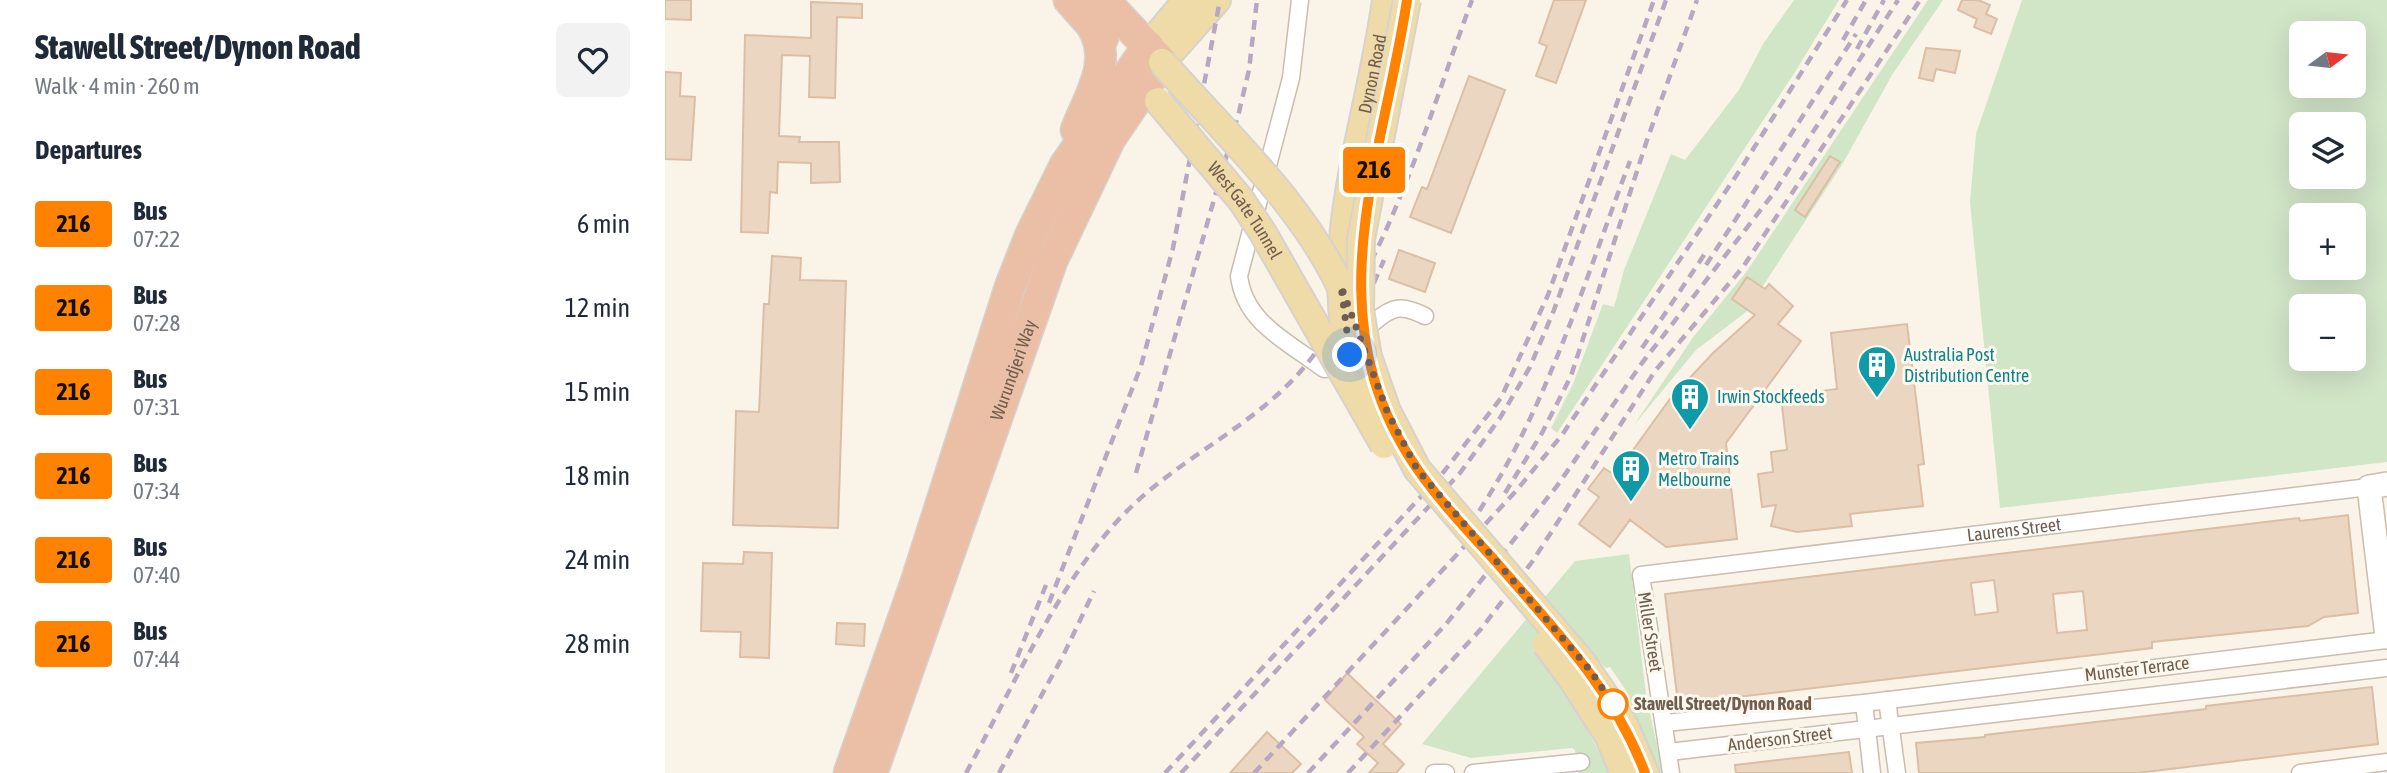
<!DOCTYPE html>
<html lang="en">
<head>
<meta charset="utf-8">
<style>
  body { margin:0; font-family:"Asap Condensed",sans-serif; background:#f2f2f3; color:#1f2937; height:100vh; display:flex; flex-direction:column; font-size:26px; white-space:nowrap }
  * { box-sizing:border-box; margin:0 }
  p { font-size:23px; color:#747a83 }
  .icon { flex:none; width:38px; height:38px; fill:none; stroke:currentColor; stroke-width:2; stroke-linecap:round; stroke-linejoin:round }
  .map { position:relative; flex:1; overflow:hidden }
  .drawer { display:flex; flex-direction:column; background:#fff; width:665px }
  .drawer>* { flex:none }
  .badge { padding:0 14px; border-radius:5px; font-size:24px; line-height:46px }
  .needle { width:46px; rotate:75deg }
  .tools { position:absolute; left:1624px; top:21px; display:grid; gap:14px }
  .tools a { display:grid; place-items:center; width:77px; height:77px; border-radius:10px; background:#fff; box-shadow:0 7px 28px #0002; font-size:35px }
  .you { position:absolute; width:35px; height:35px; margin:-18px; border:5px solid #fff; border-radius:50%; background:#1a73e8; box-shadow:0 0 0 10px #1a73e833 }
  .map>.badge { position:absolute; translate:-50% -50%; box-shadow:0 0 0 4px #fff }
  h2 { padding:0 35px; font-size:26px; line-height:63px }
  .round { display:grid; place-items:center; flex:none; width:74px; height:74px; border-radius:10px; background:#f2f2f3 }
  .head { display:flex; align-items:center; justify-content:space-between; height:119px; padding:0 35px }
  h1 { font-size:33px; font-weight:800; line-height:52px }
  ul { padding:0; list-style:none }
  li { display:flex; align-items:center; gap:21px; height:84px; padding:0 35px }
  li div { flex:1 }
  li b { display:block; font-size:26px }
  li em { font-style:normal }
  li .badge { min-width:77px; font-weight:700; text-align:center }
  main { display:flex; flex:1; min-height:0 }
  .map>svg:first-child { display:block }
  .green { fill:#d1e5c7; fill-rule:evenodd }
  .building { fill:#ebd6c2; stroke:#dcbea5; stroke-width:2; fill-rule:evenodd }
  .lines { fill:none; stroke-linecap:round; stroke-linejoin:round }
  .street-casing { stroke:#cabdaf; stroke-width:19 }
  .secondary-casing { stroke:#ccbdad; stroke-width:26 }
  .primary-casing { stroke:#d7d2ce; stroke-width:30 }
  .highway-casing { stroke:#d7d2ce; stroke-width:33 }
  .street { stroke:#fff; stroke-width:16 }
  .secondary { stroke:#fff; stroke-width:23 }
  .primary { stroke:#efdba8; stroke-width:26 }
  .highway { stroke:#ebbea6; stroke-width:30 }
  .rail { stroke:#b8a7c2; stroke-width:4.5; stroke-dasharray:10 7; stroke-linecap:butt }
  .primary-bridge-casing { stroke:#d7d2ce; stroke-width:30; stroke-linecap:butt }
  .primary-bridge { stroke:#efdba8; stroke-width:26 }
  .line-casing { stroke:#fff; stroke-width:16 }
  .line { stroke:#ff8200; stroke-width:10 }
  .walk { stroke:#705d4f; stroke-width:7; stroke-dasharray:0 12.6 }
  .stop-dot { fill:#fff; stroke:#ff8200; stroke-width:3.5 }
  .labels { text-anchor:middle; stroke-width:6; stroke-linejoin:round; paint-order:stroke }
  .street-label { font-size:18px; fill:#705d4f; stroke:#fdf8ed }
  .culture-label { font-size:18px; fill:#0d838f; stroke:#fdf8ed; text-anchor:start }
  .stop-label { font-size:18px; font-weight:bold; fill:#705d4f; stroke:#fdf8ed; text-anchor:start }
</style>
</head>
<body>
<main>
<section class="drawer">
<div class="head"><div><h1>Stawell Street/Dynon Road</h1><p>Walk · 4 min · 260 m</p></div><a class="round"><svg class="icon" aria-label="heart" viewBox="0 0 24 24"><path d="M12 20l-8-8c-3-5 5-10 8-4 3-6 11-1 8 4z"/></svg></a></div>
<h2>Departures</h2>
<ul>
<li><span class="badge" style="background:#ff8200;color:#111">216</span><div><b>Bus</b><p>07:22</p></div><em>6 min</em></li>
<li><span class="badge" style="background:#ff8200;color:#111">216</span><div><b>Bus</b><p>07:28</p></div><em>12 min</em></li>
<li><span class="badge" style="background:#ff8200;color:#111">216</span><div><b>Bus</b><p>07:31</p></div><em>15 min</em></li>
<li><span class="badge" style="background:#ff8200;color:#111">216</span><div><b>Bus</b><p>07:34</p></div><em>18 min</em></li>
<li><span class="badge" style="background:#ff8200;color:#111">216</span><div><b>Bus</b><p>07:40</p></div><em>24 min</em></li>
<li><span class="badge" style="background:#ff8200;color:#111">216</span><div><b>Bus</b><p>07:44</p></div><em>28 min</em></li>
</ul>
</section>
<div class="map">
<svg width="1722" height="773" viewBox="0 0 1722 773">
  <rect width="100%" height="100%" fill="#f9f4e7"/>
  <path class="green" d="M1129,0H1174L1130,72L892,433L886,428L908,384L938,304L949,307L959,270L1006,154L1020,160L1074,90L1098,44Z
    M1263,0H1278L1227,75L1178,163L1081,312L1031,350L969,425L1029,336L1082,271Z
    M1357,0H1722V462L1335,508L1305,202L1311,134ZM1636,33H1689V86H1636ZM1636,124H1689V177H1636ZM1689,215V268H1636V215ZM1689,306V359H1636V306Z
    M964,554L981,695L998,773H988L969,723L964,695L945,667L941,668L928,655L900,690L946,773H913L910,750L907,748L806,758L757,744L910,561Z"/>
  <path class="building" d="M0,0H26V20L0,19Z
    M889,0H921L891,83L871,76L882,46L874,43Z
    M1297,0H1313L1325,5L1321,14L1332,19L1326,34L1309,27L1312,19L1293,10Z
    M146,2L197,4V18L172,17L170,98L144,97L145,56L117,55L114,136L135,137L134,142H174L175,182L146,183V163L113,162L112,193L105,192L103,233L76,232L80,35L146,38Z
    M1261,48L1295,51L1290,73L1271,69L1268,81L1254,78Z
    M0,72L16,73L15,96L30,97L26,160L0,159Z
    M804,76L840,90L786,233L745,217L757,187L762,189Z
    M1165,156L1175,162L1140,217L1130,210Z
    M734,250L770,263L760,292L724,279Z
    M107,256L136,258L135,280L181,281L173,528L68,525L71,411L94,412L99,304H104Z
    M1082,277L1100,289L1104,284L1128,306L1113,324L1136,341L1061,443L1072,539L1001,547L965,520L945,547L914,524L934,497L923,489L939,468L948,474L955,468L1005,399L1048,353L1090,315L1067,299Z
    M1242,324L1259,464L1253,465L1258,506L1185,514L1187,526L1132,532L1106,526L1111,505L1097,507L1093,474L1108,472L1106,452L1122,450L1116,396L1172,389L1166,333Z
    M1683,515L1693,613L1659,617L1643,626L1487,642V648L1013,704L1000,594L1634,518L1635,521ZM1329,580L1333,612L1310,615L1306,583ZM1418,591L1422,630L1392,633L1388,594Z
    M79,552L107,553L104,658L75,657L76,632L36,631L38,563L78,564Z
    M172,623L200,624L199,646L171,644Z
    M682,673L736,724L718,744L739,764L731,773H704L713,763L692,744L699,737L660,700Z
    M1707,687L1713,744L1472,773H1254L1251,743L1320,737V735L1541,709V706Z
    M602,732L636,764L627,773H565Z
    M1184,752L1187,773H1071L1070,765Z"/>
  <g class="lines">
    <defs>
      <g id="street">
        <path d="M635,0L626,78L574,276C580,324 624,342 659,369L670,368"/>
        <path d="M708,323C727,306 737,304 760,316"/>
        <path d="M1222,700L1232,773"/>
        <path d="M1199,703L1207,773"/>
        <path d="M1000,723L1199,703L1722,640"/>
        <path d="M1004,752L1722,668"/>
        <path d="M769,773H781"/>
        <path d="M808,773L916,762"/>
        <path id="s1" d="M1006,773L976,575L1704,487"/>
        <path d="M1635,773L1722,762"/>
      </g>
      <path id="secondary" d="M1722,484L1704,487L1722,637"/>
      <g id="primary">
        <path d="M483,46L522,0"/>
        <path d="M497,62L552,0"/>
        <path id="s2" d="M676,286C675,190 708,96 721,0"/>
        <path d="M918,663L959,724L980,773"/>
        <path d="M907,679L944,737L959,773"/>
      </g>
      <g id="highway">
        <path d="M404,0L438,38"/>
        <path d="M411,130C425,94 450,60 425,23"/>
        <path d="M184,773L251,582L345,287L365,236L400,165L483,46"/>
        <path id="s3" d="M207,773L387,261L445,139L497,62L439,0"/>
      </g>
    </defs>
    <use href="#street" class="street-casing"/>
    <use href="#secondary" class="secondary-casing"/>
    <use href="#primary" class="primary-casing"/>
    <use href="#highway" class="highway-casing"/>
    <use href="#street" class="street"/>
    <use href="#secondary" class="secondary"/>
    <use href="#primary" class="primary"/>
    <use href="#highway" class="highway"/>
    <path class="rail" d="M1178,40L1201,0
      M1192,49L1219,0
      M1041,265L1191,34
      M689,311L708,285L719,260
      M977,348L1041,252
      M471,473L574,112L584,70L592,0
      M840,493L877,433L906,376L982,140L1032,0
      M795,539C877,426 916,290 965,161
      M384,603L476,366L508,248L555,0
      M346,673L381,585
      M301,773C348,688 396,575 465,508C521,453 600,421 648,356C727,252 762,121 807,0
      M334,773L398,656L429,591
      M500,773L777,474L836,398L883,295L989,0
      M516,773L795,473L835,418L865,367L889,310L1001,0
      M589,773L851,491L897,435L1075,170L1182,0
      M643,773L781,624L892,486L977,363L1108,194L1233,0
      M683,773L816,629L867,562L990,371L1078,267L1255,0"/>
    <defs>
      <g id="primary-bridge">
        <path d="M742,0L696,239L695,310L703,357L722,411L752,469L918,663"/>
        <path d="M497,62C562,136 643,208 682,301"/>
        <path id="s4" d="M493,101L576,200L598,233L719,445"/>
        <path d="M676,286L678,320L686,358"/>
        <path d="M881,644L907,679"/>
      </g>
    </defs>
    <use href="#primary-bridge" class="primary-bridge-casing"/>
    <use href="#primary-bridge" class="primary-bridge"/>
  </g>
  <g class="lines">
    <defs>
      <path id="line" d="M742,0C717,164 647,317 753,470C776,503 805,533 832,563C889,629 949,690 980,773"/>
    </defs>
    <use href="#line" class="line-casing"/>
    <use href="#line" class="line"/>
    <path class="walk" d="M685,355L676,286L722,411L752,469L925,670L948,704"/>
  </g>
  <defs>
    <symbol id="building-pin" viewBox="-11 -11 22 30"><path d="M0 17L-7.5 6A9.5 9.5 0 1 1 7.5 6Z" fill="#0f9aa8" stroke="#fdf8ed"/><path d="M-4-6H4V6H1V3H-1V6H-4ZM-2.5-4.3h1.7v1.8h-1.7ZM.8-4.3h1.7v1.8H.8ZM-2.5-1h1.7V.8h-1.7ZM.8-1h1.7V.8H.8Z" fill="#fff"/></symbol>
  </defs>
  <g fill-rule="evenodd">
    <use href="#building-pin" x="1190" y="343" width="44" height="60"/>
    <use href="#building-pin" x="1003" y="375" width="44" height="60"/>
    <use href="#building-pin" x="944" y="447" width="44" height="60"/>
  </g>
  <circle class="stop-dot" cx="948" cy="704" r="14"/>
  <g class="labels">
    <g class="street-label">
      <text dy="6" stroke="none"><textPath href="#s2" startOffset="215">Dynon Road</textPath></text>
      <text dy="6" stroke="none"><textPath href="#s4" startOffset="140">West Gate Tunnel</textPath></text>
      <text dy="6" stroke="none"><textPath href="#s3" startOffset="427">Wurundjeri Way</textPath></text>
      <text dy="6" stroke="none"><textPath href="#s1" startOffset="576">Laurens Street</textPath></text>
      <text transform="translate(985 632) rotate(81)" y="6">Miller Street</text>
      <text transform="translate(1472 669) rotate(-7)" y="6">Munster Terrace</text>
      <text transform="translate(1115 739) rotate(-7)" y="6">Anderson Street</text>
    </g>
    <g class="culture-label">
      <text x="1239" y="361">Australia Post<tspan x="1239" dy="21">Distribution Centre</tspan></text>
      <text x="1052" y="403">Irwin Stockfeeds</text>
      <text x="993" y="465">Metro Trains<tspan x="993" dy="21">Melbourne</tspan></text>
    </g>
    <g class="stop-label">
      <text x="969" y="710">Stawell Street/Dynon Road</text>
    </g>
  </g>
</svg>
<div class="tools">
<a><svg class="needle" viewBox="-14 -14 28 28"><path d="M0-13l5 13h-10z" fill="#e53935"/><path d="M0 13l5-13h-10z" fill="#747a83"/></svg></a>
<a><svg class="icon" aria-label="layers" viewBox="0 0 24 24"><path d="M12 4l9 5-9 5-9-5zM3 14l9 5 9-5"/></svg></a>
<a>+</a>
<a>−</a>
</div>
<div class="you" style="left:685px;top:355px"></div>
<b class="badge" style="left:709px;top:170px;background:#ff8200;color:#111">216</b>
</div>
</main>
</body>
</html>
